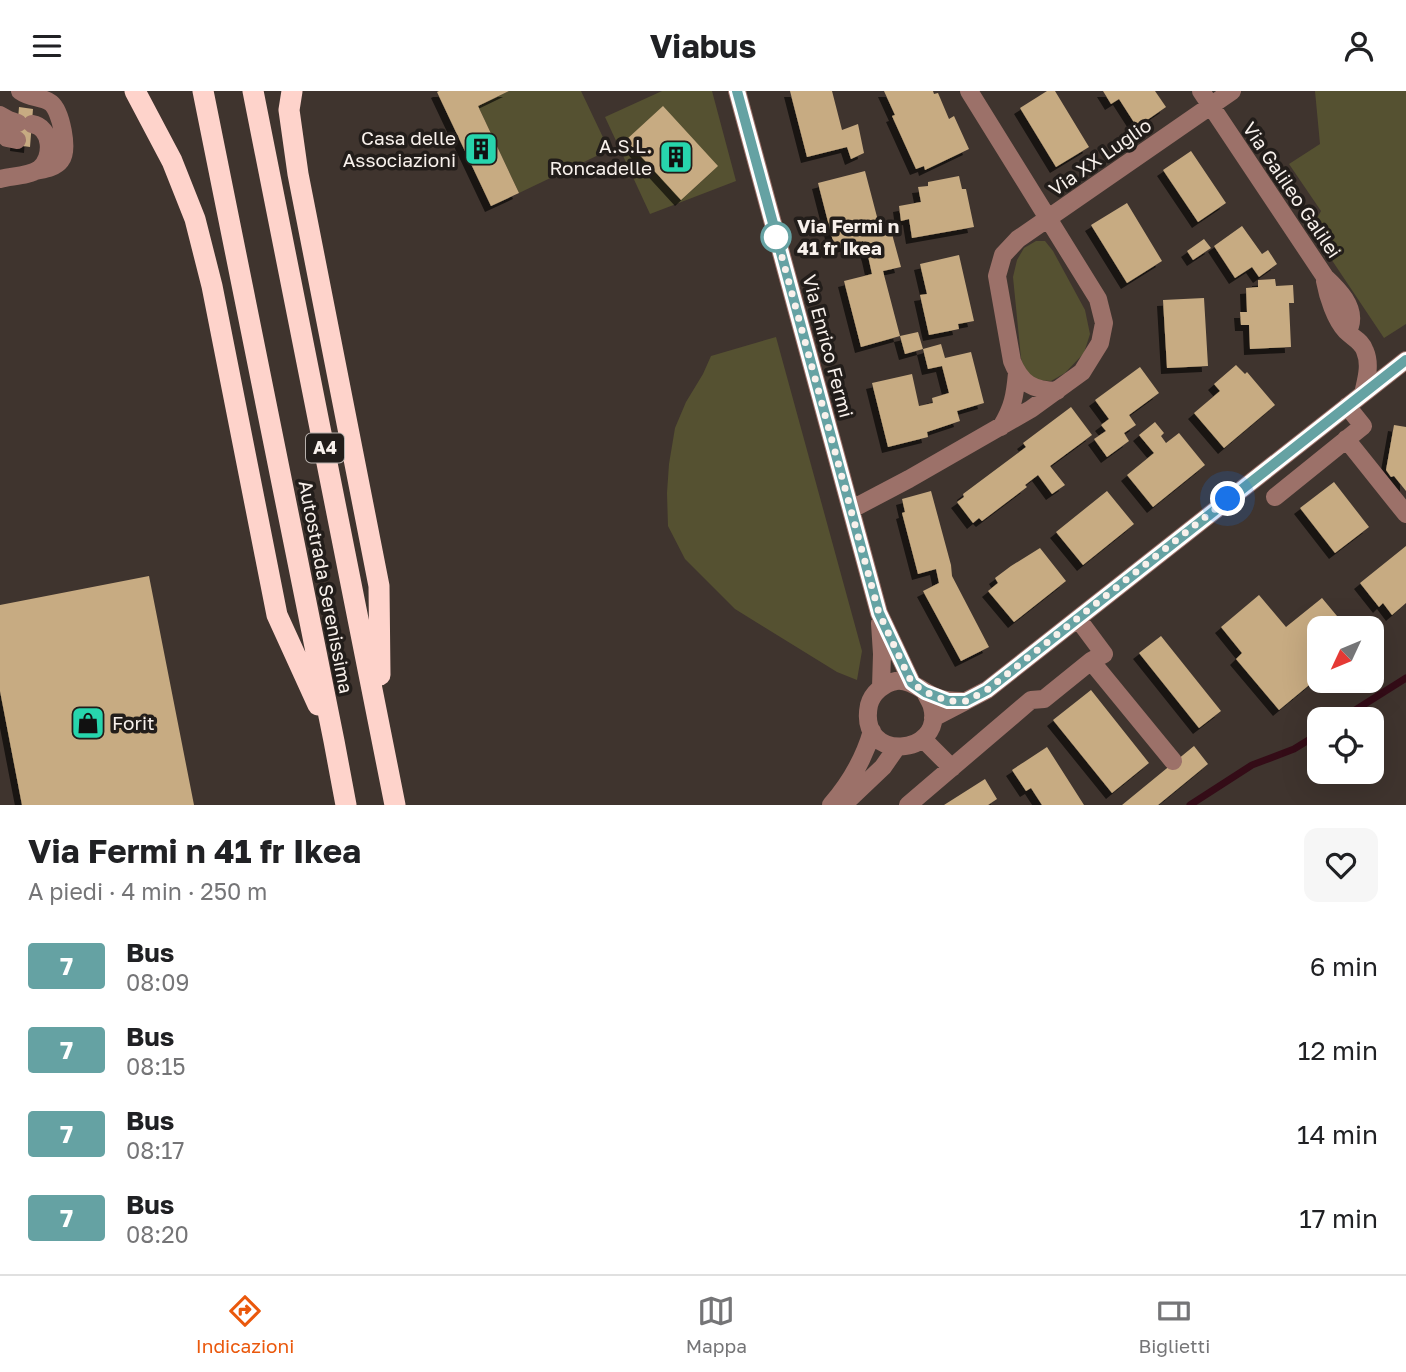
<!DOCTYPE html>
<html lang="it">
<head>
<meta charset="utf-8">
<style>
  body { margin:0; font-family:"Golos Text",sans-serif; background:#f6f6f6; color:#202124; height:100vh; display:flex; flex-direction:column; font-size:26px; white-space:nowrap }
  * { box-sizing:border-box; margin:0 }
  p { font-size:23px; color:#757577 }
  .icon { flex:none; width:38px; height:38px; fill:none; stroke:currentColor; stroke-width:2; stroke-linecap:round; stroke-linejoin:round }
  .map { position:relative; height:714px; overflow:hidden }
  .sheet { display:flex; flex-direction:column; background:#fff; flex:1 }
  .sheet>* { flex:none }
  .badge { padding:0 14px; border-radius:5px; font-size:24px; line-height:46px }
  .needle { width:46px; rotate:226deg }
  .fabs { position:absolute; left:1307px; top:525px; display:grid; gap:14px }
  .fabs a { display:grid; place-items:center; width:77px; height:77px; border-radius:14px; background:#fff; box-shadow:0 7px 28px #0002; font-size:35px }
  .you { position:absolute; width:35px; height:35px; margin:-18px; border:5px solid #fff; border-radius:50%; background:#1a73e8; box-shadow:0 0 0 10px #1a73e833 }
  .map>.badge { position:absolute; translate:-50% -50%; box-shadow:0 0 0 4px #fff }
  .round { display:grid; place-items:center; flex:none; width:74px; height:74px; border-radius:14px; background:#f6f6f6 }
  .overview { display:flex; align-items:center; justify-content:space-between; height:119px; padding:0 28px }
  h1 { font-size:33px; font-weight:700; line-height:52px }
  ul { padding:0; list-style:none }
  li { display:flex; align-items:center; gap:21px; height:84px; padding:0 28px }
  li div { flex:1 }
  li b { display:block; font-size:26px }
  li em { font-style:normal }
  li .badge { min-width:77px; font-weight:700; text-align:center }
  header { display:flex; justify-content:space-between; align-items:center; height:91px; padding:0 28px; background:#fff; font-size:32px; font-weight:700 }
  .tab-bar { display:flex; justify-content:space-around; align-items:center; height:98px; border-top:2px solid #e0e0e0; background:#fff; font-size:19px; color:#757577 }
  .tab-bar a { display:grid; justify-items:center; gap:4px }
  .tab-bar .active { color:#ea580c }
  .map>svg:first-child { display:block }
  .green { fill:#555131 }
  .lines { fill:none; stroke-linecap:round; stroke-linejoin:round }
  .stream { stroke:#340c17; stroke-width:7 }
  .building { fill:#c7ab82; filter:url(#shadow) }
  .minor { stroke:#9c7169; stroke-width:18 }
  .highway { stroke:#fed3cb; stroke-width:21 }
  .line-casing { stroke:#fff; stroke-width:16 }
  .line { stroke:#65a2a3; stroke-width:10 }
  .walk { stroke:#f8f1ec; stroke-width:7; stroke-dasharray:0 12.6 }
  .stop-dot { fill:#fff; stroke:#65a2a3; stroke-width:3.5 }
  .labels { text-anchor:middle; stroke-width:7; stroke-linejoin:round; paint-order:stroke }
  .shield { fill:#221d1a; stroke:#b8b1ad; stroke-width:2 }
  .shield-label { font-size:18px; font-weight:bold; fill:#f8f1ec }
  .poi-label { font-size:19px; fill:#f8f1ec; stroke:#221d1a; text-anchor:end }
  .street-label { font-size:19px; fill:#f8f1ec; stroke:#221d1a }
  .stop-label { font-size:19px; font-weight:bold; fill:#f8f1ec; stroke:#221d1a; text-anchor:start }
</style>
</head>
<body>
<header><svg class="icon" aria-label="menu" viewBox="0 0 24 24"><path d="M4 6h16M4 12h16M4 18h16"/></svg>Viabus<svg class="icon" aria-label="person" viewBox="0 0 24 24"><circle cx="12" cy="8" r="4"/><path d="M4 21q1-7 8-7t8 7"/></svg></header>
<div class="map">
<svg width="1406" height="714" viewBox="0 0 1406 714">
  <defs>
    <filter id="shadow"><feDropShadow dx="-6" dy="6" stdDeviation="0" flood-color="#0009"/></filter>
  </defs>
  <rect width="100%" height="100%" fill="#3f342e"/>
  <path class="green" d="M509,0H581L609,59L519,102L478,15Z
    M662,0H712L736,90L650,123L605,26Z
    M1315,0H1406V233L1384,247L1311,138L1321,120L1289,73L1320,53Z
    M1036,150H1045L1053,160L1085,219L1090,243L1084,262L1065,282L1051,290L1036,289L1025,280L1021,267L1013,186L1017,169L1024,157Z
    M776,246L862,560L857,589L837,581L735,518L685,468L668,435L667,402L669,373L675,337L686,311L703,283L711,265Z"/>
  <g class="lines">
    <path class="stream" d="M1341,628L1406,587
      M1190,714L1252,674L1294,658L1320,642"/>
  </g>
  <path class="building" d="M439,0H509L478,15L519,102L491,115L437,1Z
    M790,0H832L842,39L858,33L864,62L851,68L847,56L807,66Z
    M884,0H933L934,3L938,2L949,28L954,25L969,58L925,79L924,75L916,78L892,25L895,24Z
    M1047,0H1055L1089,56L1056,76L1020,17Z
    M1103,0H1155L1166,16L1137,36L1119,8L1111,13Z
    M663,15L718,75L681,109L626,49Z
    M19,16L33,18L30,56L16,54Z
    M1191,60L1226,112L1198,131L1163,79Z
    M865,80L882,145L892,143L901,176L883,180L900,245L861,256L844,190L872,183L868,165L863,150L835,158L818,92Z
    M959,85L962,98H966L974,136L912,147L909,128L901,130L899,115L921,111L918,96L928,95V91Z
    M1127,112L1162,170L1127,192L1091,134Z
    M1242,135L1262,163L1268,159L1277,173L1259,186L1252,176L1235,187L1214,155Z
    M1204,148L1211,157L1193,169L1187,160Z
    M959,164L974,230L958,233L959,238L929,244L920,204L927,203L920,173Z
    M1275,188L1276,195L1293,194L1294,212H1289L1291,256L1250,258L1249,234H1241L1240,221H1247L1246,197L1258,196V189Z
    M1204,207L1208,275L1167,277L1163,209Z
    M918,241L923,258L905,263L900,245Z
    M941,253L945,267L971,261L984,312L957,320L960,330L927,341L928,346L888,356L872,292L912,283L919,315L933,312L932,307L949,302L942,275L928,278L923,258Z
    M1236,274L1245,283L1247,281L1275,314L1224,357L1194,322L1220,300L1214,293Z
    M1140,276L1159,302L1129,324L1136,334L1124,342L1129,350L1107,366L1094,348L1106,340L1101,334L1109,328L1095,309Z
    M1071,316L1092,344L1050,375L1065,394L1052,403L1038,384L1025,394L1027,396L982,430L979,427L973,432L957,411L964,406L963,403L1026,356L1023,352Z
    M1155,331L1164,342L1161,345L1166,352L1179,342L1205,374L1153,416L1127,384L1154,362L1139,344Z
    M1394,334L1406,336V400L1394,385L1391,386L1386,379Z
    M1334,391L1369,436L1335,462L1300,417Z
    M931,400L951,474L952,485L989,556L961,570L923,500L939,492L936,478L918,483L902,422L905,421L902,408Z
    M1107,400L1134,433L1083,474L1056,441Z
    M1406,455V512L1392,524L1383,512L1379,516L1360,492Z
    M1040,457L1066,490L1014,531L988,500L998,492L995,487L1011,475Z
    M149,485L194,714H22L0,600V514Z
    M1259,504L1286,536L1322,507L1337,525L1333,528L1340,537H1320V585L1279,619L1236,568L1242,562L1221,536Z
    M1161,545L1221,620L1199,637L1139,562Z
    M1091,599L1149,672L1112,702L1053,629Z
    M1194,655L1208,673L1158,714H1122Z
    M1047,656L1084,714H1042L1031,697L1026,700L1012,679Z
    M985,688L997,708L988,714H944Z"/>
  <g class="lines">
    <path class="minor" d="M20,0C31,8 42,5 51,12C61,20 69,59 61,69C55,77 44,78 35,80
      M737,0L879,522L912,592
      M1201,0L1325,186C1338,198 1356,216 1350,235L1345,238
      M0,24L9,29L18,32
      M0,37L7,47L17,49
      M0,88C11,85 29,85 39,78C54,67 52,36 32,33
      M1325,190C1328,206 1335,228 1346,240C1353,247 1362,250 1365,260C1371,274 1366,289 1363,303
      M1057,300C1033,299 1021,293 1012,270L997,185L1003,164L1018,148L1232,0
      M1001,336C1013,317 1015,304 1017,282
      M1346,348L1406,423
      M1275,406L1363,335L1347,315
      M852,418L909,388L1031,318L1082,281L1100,252L1104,232L1098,208L969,0
      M880,532L882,563L881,596
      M1091,570L1173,670
      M925,601C927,606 931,611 932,616C945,665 857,673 869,614C872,602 884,592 896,590C911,588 923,601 936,606C945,610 953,610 962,610
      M933,627L987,599L1406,269
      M923,648L952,677
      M831,714C850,692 864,668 872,640
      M843,714L883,676L897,656
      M908,714L1031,609L1044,608L1091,570L1104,563L1078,528"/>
    <path class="highway" d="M135,0L172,70L195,128L212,195L277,524L318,614
      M203,0L334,650L346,714
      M253,0L395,714
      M292,0L289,19L298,83L379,495L380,584"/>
  </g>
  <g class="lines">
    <defs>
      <path id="line" d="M737,0L879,522L912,592L925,601L948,610H966L987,599L1406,269"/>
    </defs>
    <use href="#line" class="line-casing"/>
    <use href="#line" class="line"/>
    <path class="walk" d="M776,146V144L879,522L906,580L912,592L925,601L948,610H966L987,599L1228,408"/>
  </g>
  <defs>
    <symbol id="building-square" viewBox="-11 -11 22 22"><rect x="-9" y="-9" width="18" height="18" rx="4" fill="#27d5ad" stroke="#221d1a"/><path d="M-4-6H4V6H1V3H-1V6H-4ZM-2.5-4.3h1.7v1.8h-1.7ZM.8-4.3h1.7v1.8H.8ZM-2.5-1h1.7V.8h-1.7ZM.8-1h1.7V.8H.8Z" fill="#111"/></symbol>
    <symbol id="shop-square" viewBox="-11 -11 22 22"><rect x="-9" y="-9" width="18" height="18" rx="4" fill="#27d5ad" stroke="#221d1a"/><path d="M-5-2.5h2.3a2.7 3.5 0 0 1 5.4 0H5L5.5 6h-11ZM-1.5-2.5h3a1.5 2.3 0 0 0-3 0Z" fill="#111"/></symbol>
  </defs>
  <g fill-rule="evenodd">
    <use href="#building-square" x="462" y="39" width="38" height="38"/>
    <use href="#building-square" x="657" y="47" width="38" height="38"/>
    <use href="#shop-square" x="69" y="613" width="38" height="38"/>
  </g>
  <circle class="stop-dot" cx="776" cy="146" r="14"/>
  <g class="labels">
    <rect class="shield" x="306" y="342.5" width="38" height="29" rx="5"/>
    <g class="shield-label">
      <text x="325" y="363">A4</text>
    </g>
    <g class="poi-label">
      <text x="456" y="54">Casa delle<tspan x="456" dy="22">Associazioni</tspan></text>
      <text x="652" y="62">A.S.L.<tspan x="652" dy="22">Roncadelle</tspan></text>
      <text x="112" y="639" text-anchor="start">Forit</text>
    </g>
    <g class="street-label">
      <text transform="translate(1100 66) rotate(-35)" y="7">Via XX Luglio</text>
      <text transform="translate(1292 99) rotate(56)" y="7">Via Galileo Galilei</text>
      <text transform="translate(828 255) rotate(75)" y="7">Via Enrico Fermi</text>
      <text transform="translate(326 496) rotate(79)" y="7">Autostrada Serenissima</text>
    </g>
    <g class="stop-label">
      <text x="797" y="142">Via Fermi n<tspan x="797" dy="22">41 fr Ikea</tspan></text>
    </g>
  </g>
</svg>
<div class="fabs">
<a><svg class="needle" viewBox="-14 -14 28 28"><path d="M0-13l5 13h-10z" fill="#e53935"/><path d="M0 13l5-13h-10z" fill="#757577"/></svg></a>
<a><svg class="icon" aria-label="locate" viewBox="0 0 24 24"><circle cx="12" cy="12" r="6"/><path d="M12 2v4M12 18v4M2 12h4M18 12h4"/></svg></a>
</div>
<div class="you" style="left:1228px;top:408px"></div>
</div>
<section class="sheet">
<div class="overview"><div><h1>Via Fermi n 41 fr Ikea</h1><p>A piedi · 4 min · 250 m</p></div><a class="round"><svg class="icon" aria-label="heart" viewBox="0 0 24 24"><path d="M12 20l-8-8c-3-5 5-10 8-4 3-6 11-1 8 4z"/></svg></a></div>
<ul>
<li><span class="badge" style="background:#65a2a3;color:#fff">7</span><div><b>Bus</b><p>08:09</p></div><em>6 min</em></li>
<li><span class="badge" style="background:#65a2a3;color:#fff">7</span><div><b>Bus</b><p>08:15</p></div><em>12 min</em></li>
<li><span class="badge" style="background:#65a2a3;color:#fff">7</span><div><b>Bus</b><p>08:17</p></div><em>14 min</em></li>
<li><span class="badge" style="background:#65a2a3;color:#fff">7</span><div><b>Bus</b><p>08:20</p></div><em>17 min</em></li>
</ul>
</section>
<nav class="tab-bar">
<a class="active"><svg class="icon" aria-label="directions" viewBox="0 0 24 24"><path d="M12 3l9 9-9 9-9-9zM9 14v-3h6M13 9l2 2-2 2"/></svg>Indicazioni</a>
<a><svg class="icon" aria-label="map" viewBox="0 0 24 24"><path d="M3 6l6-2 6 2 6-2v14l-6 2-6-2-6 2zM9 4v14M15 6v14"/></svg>Mappa</a>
<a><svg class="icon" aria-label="tickets" viewBox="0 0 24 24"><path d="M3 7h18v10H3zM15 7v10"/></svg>Biglietti</a>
</nav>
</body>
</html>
